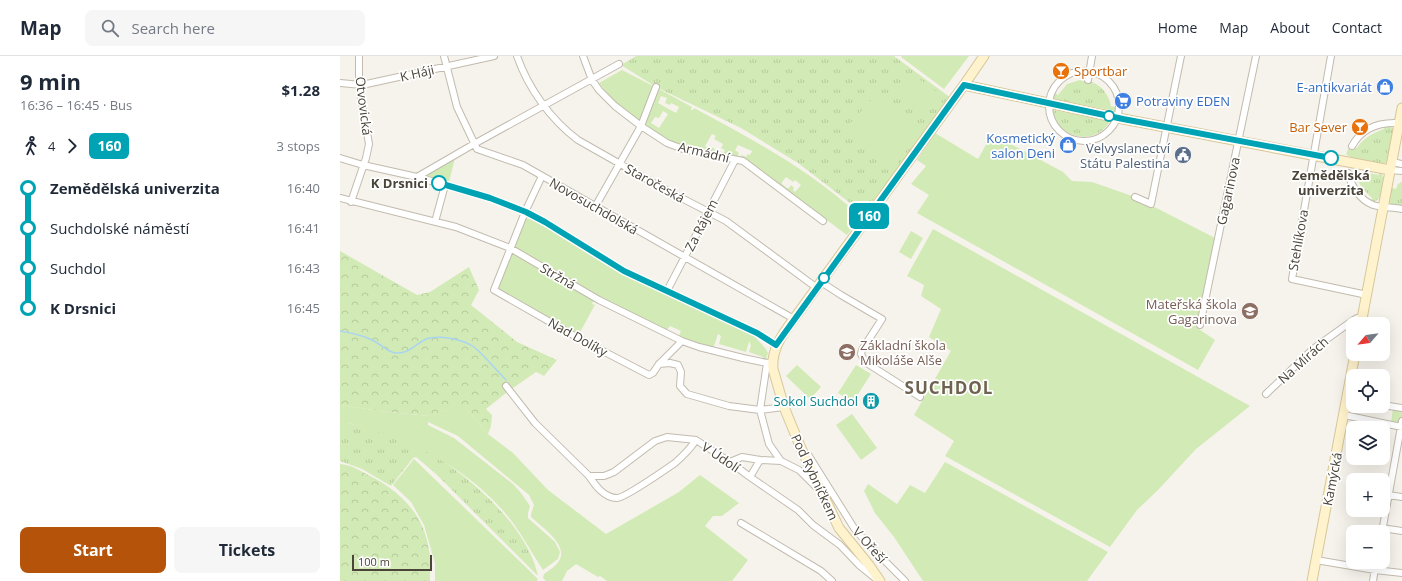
<!DOCTYPE html>
<html lang="en">
<head>
<meta charset="utf-8">
<style>
  body { margin:0; font-family:"Open Sans",sans-serif; background:#f6f6f7; color:#1f2937; height:100vh; display:flex; flex-direction:column; font-size:15px; white-space:nowrap }
  * { box-sizing:border-box; margin:0 }
  p { font-size:13px; color:#747a83 }
  .icon { flex:none; width:22px; height:22px; fill:none; stroke:currentColor; stroke-width:2; stroke-linecap:round; stroke-linejoin:round }
  .map { position:relative; flex:1; overflow:hidden }
  .details { display:flex; flex-direction:column; background:#fff; width:340px }
  .details>* { flex:none }
  .badge { padding:0 8px; border-radius:6px; font-size:14px; line-height:26px }
  .needle { width:26px; rotate:242deg }
  .buttons { position:absolute; left:1006px; top:261px; display:grid; gap:8px }
  .buttons a { display:grid; place-items:center; width:44px; height:44px; border-radius:8px; background:#fff; box-shadow:0 4px 16px #0002; font-size:20px }
  .scale { position:absolute; left:12px; bottom:10px; width:80px; box-sizing:border-box; padding-left:4px; border:2px solid #4b4439; border-top:0; font-size:11px; line-height:14px; white-space:nowrap; color:#4b4439; -webkit-text-stroke:3px #fff; paint-order:stroke }
  .map>.badge { position:absolute; translate:-50% -50%; box-shadow:0 0 0 2px #fff }
  .legs { display:flex; align-items:center; gap:6px; height:44px; padding:0 20px; font-size:13px }
  .legs p { margin-inline-start:auto }
  .head { display:flex; align-items:center; justify-content:space-between; height:68px; padding:0 20px }
  h1 { font-size:22px; font-weight:700; line-height:30px }
  .action { display:flex; gap:8px; margin-top:auto; padding:8px 20px }
  .action a { flex:1; height:46px; border-radius:8px; background:#b45309; color:#fff; font-size:16px; font-weight:700; line-height:46px; text-align:center }
  .action a+a { background:#f6f6f7; color:#1f2937 }
  ul { padding:0 20px; list-style:none }
  li { display:flex; align-items:center; gap:14px; height:40px; font-size:15px }
  li i { display:grid; place-items:center; width:6px; height:100%; margin:0 5px; background:currentColor }
  li i::after { content:''; width:10px; height:10px; margin:-5px; border:3px solid; border-radius:50%; background:#fff }
  li p { margin-inline-start:auto }
  li:first-child i { background:linear-gradient(#0000 50%,currentColor 0) }
  li:last-child i { background:linear-gradient(currentColor 50%,#0000 0) }
  header { display:flex; align-items:center; gap:24px; box-sizing:border-box; height:56px; padding:0 20px; background:#fff; border-bottom:1px solid #e0e1e3 }
  header strong { font-size:19px }
  nav { display:flex; gap:22px; margin-inline-start:auto; font-size:14px }
  .search { width:280px; height:36px; background:#f6f6f7; display:flex; align-items:center; gap:10px; box-sizing:border-box; padding:0 14px; border-radius:8px; color:#747a83; font-size:15px }
  main { display:flex; flex:1; min-height:0 }
  .map>svg:first-child { display:block }
  .grass { fill:url(#grass-tufts) }
  .forest { fill:url(#forest-crowns) }
  .green { fill:#d2eab5; fill-rule:evenodd }
  .lines { fill:none; stroke-linecap:round; stroke-linejoin:round }
  .stream { stroke:#a9d4f2; stroke-width:1.5 }
  .street-casing { stroke:#c2bbae; stroke-width:8 }
  .secondary-casing { stroke:#d6c79b; stroke-width:11 }
  .street { stroke:#fff; stroke-width:6 }
  .secondary { stroke:#fff3cd; stroke-width:9 }
  .line-1-casing { stroke:#fff; stroke-width:9 }
  .line-1 { stroke:#00a3b4; stroke-width:6 }
  .stop-1-dot { fill:#fff; stroke:#00a3b4; stroke-width:2 }
  .labels { text-anchor:middle; stroke-width:3.5; stroke-linejoin:round; paint-order:stroke }
  .food-label { font-size:13px; fill:#c56008; stroke:#fff; text-anchor:start }
  .street-label { font-size:13px; fill:#4b4439; stroke:#fff }
  .shop-label { font-size:13px; fill:#366cbe; stroke:#fff; text-anchor:end }
  .service-label { font-size:13px; fill:#4e5e75; stroke:#fff; text-anchor:end }
  .stop-label { font-size:13px; font-weight:bold; fill:#4b4439; stroke:#fff }
  .education-label { font-size:13px; fill:#785e54; stroke:#fff; text-anchor:end }
  .culture-label { font-size:13px; fill:#0d838f; stroke:#fff; text-anchor:end }
  .district-label { font-size:17px; font-weight:bold; letter-spacing:1px; fill:#6e6250; stroke:#fff }
</style>
</head>
<body>
<header>
<strong>Map</strong>
<div class="search"><svg class="icon" aria-label="search" viewBox="0 0 24 24"><circle cx="10" cy="10" r="6"/><path d="M15 15l6 6"/></svg>Search here</div>
<nav><a>Home</a><a>Map</a><a>About</a><a>Contact</a></nav>
</header>
<main>
<section class="details">
<div class="head"><div><h1>9 min</h1><p>16:36 – 16:45 · Bus</p></div><b>$1.28</b></div>
<div class="legs"><svg class="icon" aria-label="walk" viewBox="0 0 24 24"><circle cx="13" cy="4" r="2"/><path d="M13 8l-2 6 4 7M11 14l-3 7M7 12l3-4h3l4 4"/></svg>4<svg class="icon" aria-label="forward" viewBox="0 0 24 24"><path d="M9 5l7 7-7 7"/></svg><b class="badge" style="background:#00a3b4;color:#fff">160</b><p>3 stops</p></div>
<ul>
<li><i style="color:#00a3b4"></i><b>Zemědělská univerzita</b><p>16:40</p></li>
<li><i style="color:#00a3b4"></i><span>Suchdolské náměstí</span><p>16:41</p></li>
<li><i style="color:#00a3b4"></i><span>Suchdol</span><p>16:43</p></li>
<li><i style="color:#00a3b4"></i><b>K Drsnici</b><p>16:45</p></li>
</ul>
<div class="action"><a>Start</a><a>Tickets</a></div>
</section>
<div class="map">
<svg width="1062" height="525" viewBox="0 0 1062 525">
  <defs>
    <pattern id="grass-tufts" width="24" height="20" patternUnits="userSpaceOnUse"><rect width="24" height="20" fill="#d2eab5"/><path d="M3 7l-1-3M5 7V3M7 7l1-3M15 17l-1-3M17 17v-4M19 17l1-3" fill="none" stroke="#b6ca9c"/></pattern>
    <pattern id="forest-crowns" width="20" height="18" patternUnits="userSpaceOnUse"><rect width="20" height="18" fill="#d2eab5"/><path d="M2 6a3 3 0 1 1 6 0M12 15a3 3 0 1 1 6 0" fill="none" stroke="#b6ca9c"/></pattern>
  </defs>
  <rect width="100%" height="100%" fill="#f6f3ec"/>
  <path class="grass" d="M296,0H554L611,42L589,73L523,157L458,107L401,72L316,31L281,9Z
    M740,24C756,24 768,34 771,50L775,51V55L713,43L714,36L718,39L727,28Z
    M713,54L770,65C756,91 717,83 713,54Z
    M1044,69L1049,70L1054,73L1047,106C1040,111 1012,104 1006,98L1010,89L1017,92C1023,82 1033,77 1044,73Z
    M1005,112L1026,121L1028,117L1039,119V117H1041C1047,126 1043,143 1034,146L1031,145L1032,142L1022,132L1014,117L1006,118Z
    M1062,126V151L1054,150L1048,146L1050,131L1056,133L1058,128Z
    M1053,353L1062,354V368L1051,366Z
    M3,366C33,373 66,382 92,398C133,423 188,472 198,520L96,418L76,401L73,402L51,430L22,413L0,405V367Z"/>
  <path class="forest" d="M0,195L77,239L90,236L129,211L139,234L131,249L177,286L217,304L204,320L196,316L166,337L146,353L152,359L151,370L148,378L128,354H106L90,360L40,355L0,349Z
    M0,408C13,409 22,416 34,422C63,438 84,460 89,494C91,504 90,515 90,525H0Z"/>
  <path class="green" d="M562,0H629L604,33L561,1Z
    M282,14L313,30L300,65L273,44L259,27Z
    M573,19L597,36L583,58L560,41Z
    M319,33L352,51L351,54H353L354,52C415,85 469,113 521,161L507,179L406,104L352,92L334,87L305,69ZM321,40L327,42L325,47L330,49L331,47L339,51L336,57L318,47ZM323,55L328,58L319,72L311,67L315,61L319,62ZM372,78L376,80L374,83L383,88L381,92L385,94L383,97L371,91L370,89L369,92L365,90ZM398,89L412,95L410,99L408,98L406,101L402,99L400,101L398,100L399,97L395,94ZM446,121L453,126L455,124L461,129L455,136L453,134L454,132L451,129L449,132H447L442,128V126Z
    M535,40L580,73L555,111L503,75Z
    M595,77L638,103L652,78L723,116L732,125L752,126L795,141L875,182L856,271L875,284L858,314L577,157L589,139L571,128L586,110L577,104Z
    M115,102L109,126L99,123L98,125L88,123L87,118Z
    M189,162L364,256L414,280L426,293L428,297L426,303L422,305L423,301L409,296L411,289L410,288V286H409L406,296L379,288L381,280L378,278L373,293L339,280L341,275L330,270L327,274L279,251L174,191L186,163Z
    M593,173L910,350L856,393L818,434L797,454L770,491L605,400L614,385L574,359L611,295L589,281L601,253L581,240L584,229L567,220Z
    M571,175L583,182L571,203L559,196Z
    M172,197L254,244L252,248L255,249L257,245L239,278L158,233Z
    M457,309L481,331L470,343L446,320Z
    M516,309L531,318L513,346L498,337Z
    M0,349L40,355L89,360L106,354L120,351L128,354L148,378L173,397L208,434L266,478L339,436L360,419L399,447L382,460H373L365,470L408,504L392,525H267L260,520L258,521L236,508L227,515L222,525H206L203,522L204,518C209,514 217,510 220,503C227,488 202,471 191,461V458L194,449L189,439L118,380L88,366V369L114,382L173,428L181,437L190,450L188,457V462L215,486L220,496L218,503L203,514C193,499 184,482 173,467C141,423 82,387 30,374C20,371 10,366 0,367Z
    M512,358L537,392L521,404L496,369Z
    M74,403L198,523L197,525H95V507L84,469L71,446L53,429Z
    M605,406L768,496L747,525H583L554,481L535,457L524,435L528,428L557,448L570,429L585,437Z"/>
  <g class="lines">
    <path class="stream" d="M0,275C12,277 22,279 32,284C41,288 47,296 56,297C68,298 75,289 84,284C96,278 123,283 134,291C145,300 156,314 166,324"/>
    <defs>
      <path id="street" d="M104,0L117,51L137,93L183,109L454,263
        M177,0C188,32 211,64 238,84L326,134L386,165L477,232
        M243,0L252,24L259,34L275,50L301,70L327,87L343,93L403,105L483,165
        M991,0L952,223L1027,239
        M709 50a35 35 0 1 1 70 0a35 35 0 1 1-70 0Z
        M748,24L752,0
        M0,27L22,29L154,0
        M1012,90C1022,71 1039,66 1059,67
        M0,102L23,109L77,121L151,142L185,156L205,166L284,215L417,277L436,289
        M1052,106L1062,108
        M1050,114L1062,115
        M1008,117C1011,130 1020,144 1033,149C1042,152 1053,151 1062,153
        M202,120L185,156L154,234L238,282L309,319L313,317L319,308L342,285
        M77,121L134,88L279,8
        M795,141L811,148L841,0
        M0,142L116,171L170,192L259,244L342,285L359,291L403,302L427,307L432,306
        M11,146L26,102L29,88L19,30V0
        M255,151L301,70L316,31
        M95,166L105,129
        M481,226L501,239L542,263L522,294L521,298L525,306L580,341
        M327,235L395,104
        M860,269L916,0
        M427,307L420,354L429,388L441,405L459,414L477,432
        M319,308L330,307L338,309L341,316L340,330L347,338L389,350L420,354L444,351
        M166,330L195,367L249,420H264L274,416L315,385L327,381L356,384L390,406L410,421L458,454L473,469L500,489L520,510L535,522
        M926,338L973,293L1012,265L1017,262H1022
        M1043,349L1062,352
        M1004,359L1062,371
        M469,400L514,472L526,486L565,525
        M390,406L402,401L420,404L441,405
        M249,420C255,429 264,442 277,442C285,442 326,413 335,407C343,400 350,393 356,384
        M410,421L420,404
        M1048,439L1062,441
        M401,467L481,515L492,525
        M1042,472L1062,475
        M1042,476L1062,365
        M976,504L1035,514L1062,517
        M1033,525L1036,506"/>
      <path id="secondary" d="M624,29L783,63L1050,114
        M1021,268L1062,52
        M540,525L529,509L499,472L460,390L444,351L433,313C431,290 446,274 459,256L624,29L644,0
        M972,525L1015,298"/>
    </defs>
    <use href="#street" class="street-casing"/>
    <use href="#secondary" class="secondary-casing"/>
    <use href="#street" class="street"/>
    <use href="#secondary" class="secondary"/>
  </g>
  <g class="lines">
    <defs>
      <path id="line-1" d="M99,127L150,142L186,156L205,166L284,215L417,277L436,289L624,29L783,63L991,102"/>
    </defs>
    <use href="#line-1" class="line-1-casing"/>
    <use href="#line-1" class="line-1"/>
  </g>
  <defs>
    <symbol id="bar-disc" viewBox="-11 -11 22 22"><circle r="9.5" fill="#e8710a" stroke="#fff"/><path d="M-6-5H6L.8 .8V4.5H3.5V6h-7V4.5H-.8V.8Z" fill="#fff"/></symbol>
    <symbol id="shop-disc" viewBox="-11 -11 22 22"><circle r="9.5" fill="#3f7fe0" stroke="#fff"/><path d="M-5-2.5h2.3a2.7 3.5 0 0 1 5.4 0H5L5.5 6h-11ZM-1.5-2.5h3a1.5 2.3 0 0 0-3 0Z" fill="#fff"/></symbol>
    <symbol id="supermarket-disc" viewBox="-11 -11 22 22"><circle r="9.5" fill="#3f7fe0" stroke="#fff"/><path d="M-6-5.5h2.5l.6 2H6L4.5 2H-2.5L-4.4-4H-6ZM-1.5 3.2a1.3 1.3 0 1 0 .1 0ZM3 3.2a1.3 1.3 0 1 0 .1 0Z" fill="#fff"/></symbol>
    <symbol id="civic-disc" viewBox="-11 -11 22 22"><circle r="9.5" fill="#5c6f8a" stroke="#fff"/><path d="M-.6-6.5H3V-4.5H.6V-3L4-1V1h2V6H-6V1h2V-1L-.6-3ZM-1.2 2.5V6h2.4V2.5Z" fill="#fff"/></symbol>
    <symbol id="school-disc" viewBox="-11 -11 22 22"><circle r="9.5" fill="#8d6e63" stroke="#fff"/><path d="M0-5L7-2L0 1L-7-2ZM-4 1L0 2.5L4 1V4Q0 6-4 4Z" fill="#fff"/></symbol>
    <symbol id="building-disc" viewBox="-11 -11 22 22"><circle r="9.5" fill="#0f9aa8" stroke="#fff"/><path d="M-4-6H4V6H1V3H-1V6H-4ZM-2.5-4.3h1.7v1.8h-1.7ZM.8-4.3h1.7v1.8H.8ZM-2.5-1h1.7V.8h-1.7ZM.8-1h1.7V.8H.8Z" fill="#fff"/></symbol>
  </defs>
  <g fill-rule="evenodd">
    <use href="#bar-disc" x="711" y="5" width="20" height="20"/>
    <use href="#shop-disc" x="1035" y="21" width="20" height="20"/>
    <use href="#supermarket-disc" x="773" y="35" width="20" height="20"/>
    <use href="#bar-disc" x="1010" y="61" width="20" height="20"/>
    <use href="#shop-disc" x="718" y="79" width="20" height="20"/>
    <use href="#civic-disc" x="833" y="89" width="20" height="20"/>
    <use href="#school-disc" x="900" y="245" width="20" height="20"/>
    <use href="#school-disc" x="497" y="286" width="20" height="20"/>
    <use href="#building-disc" x="521" y="335" width="20" height="20"/>
  </g>
  <g class="stop-1-dot">
    <circle cx="769" cy="60" r="5"/>
    <circle cx="991" cy="102" r="7"/>
    <circle cx="99" cy="127" r="7"/>
    <circle cx="484" cy="222" r="5"/>
  </g>
  <g class="labels">
    <g class="food-label">
      <text x="734" y="20">Sportbar</text>
      <text x="1007" y="76" text-anchor="end">Bar Sever</text>
    </g>
    <g class="street-label">
      <text transform="translate(77 17) rotate(-13)" y="5">K Háji</text>
      <text transform="translate(24 50) rotate(83)" y="5">Otvovická</text>
      <text transform="translate(364 96) rotate(13)" y="5">Armádní</text>
      <text transform="translate(315 127) rotate(29)" y="5">Staročeská</text>
      <text transform="translate(888 135) rotate(-78)" y="5">Gagarinova</text>
      <text transform="translate(254 150) rotate(30)" y="5">Novosuchdolská</text>
      <text transform="translate(361 169) rotate(-63)" y="5">Za Rájem</text>
      <text transform="translate(958 184) rotate(-80)" y="5">Stehlíkova</text>
      <text transform="translate(218 220) rotate(30)" y="5">Stržná</text>
      <text transform="translate(238 281) rotate(29)" y="5">Nad Dolíky</text>
      <text transform="translate(963 304) rotate(-42)" y="5">Na Mírách</text>
      <text transform="translate(381 401) rotate(34)" y="5">V Údolí</text>
      <text transform="translate(475 421) rotate(65)" y="5">Pod Rybníčkem</text>
      <text transform="translate(992 423) rotate(-79)" y="5">Kamýcká</text>
      <text transform="translate(530 489) rotate(48)" y="5">V Ořeší</text>
    </g>
    <g class="shop-label">
      <text x="1032" y="36">E-antikvariát</text>
      <text x="796" y="50" text-anchor="start">Potraviny EDEN</text>
      <text x="715" y="87">Kosmetický<tspan x="715" dy="15">salon Deni</tspan></text>
    </g>
    <g class="service-label">
      <text x="830" y="97">Velvyslanectví<tspan x="830" dy="15">Státu Palestina</tspan></text>
    </g>
    <g class="stop-label">
      <text x="991" y="124">Zemědělská<tspan x="991" dy="15">univerzita</tspan></text>
      <text x="88" y="132" text-anchor="end">K Drsnici</text>
    </g>
    <g class="education-label">
      <text x="897" y="253">Mateřská škola<tspan x="897" dy="15">Gagarinova</tspan></text>
      <text x="520" y="294" text-anchor="start">Základní škola<tspan x="520" dy="15">Mikoláše Alše</tspan></text>
    </g>
    <g class="culture-label">
      <text x="518" y="350">Sokol Suchdol</text>
    </g>
    <g class="district-label">
      <text x="609" y="338">SUCHDOL</text>
    </g>
  </g>
</svg>
<div class="buttons">
<a><svg class="needle" viewBox="-14 -14 28 28"><path d="M0-13l5 13h-10z" fill="#e53935"/><path d="M0 13l5-13h-10z" fill="#747a83"/></svg></a>
<a><svg class="icon" aria-label="locate" viewBox="0 0 24 24"><circle cx="12" cy="12" r="6"/><path d="M12 2v4M12 18v4M2 12h4M18 12h4"/></svg></a>
<a><svg class="icon" aria-label="layers" viewBox="0 0 24 24"><path d="M12 4l9 5-9 5-9-5zM3 14l9 5 9-5"/></svg></a>
<a>+</a>
<a>−</a>
</div>
<div class="scale">100 m</div>
<b class="badge" style="left:529px;top:160px;background:#00a3b4;color:#fff">160</b>
</div>
</main>
</body>
</html>
